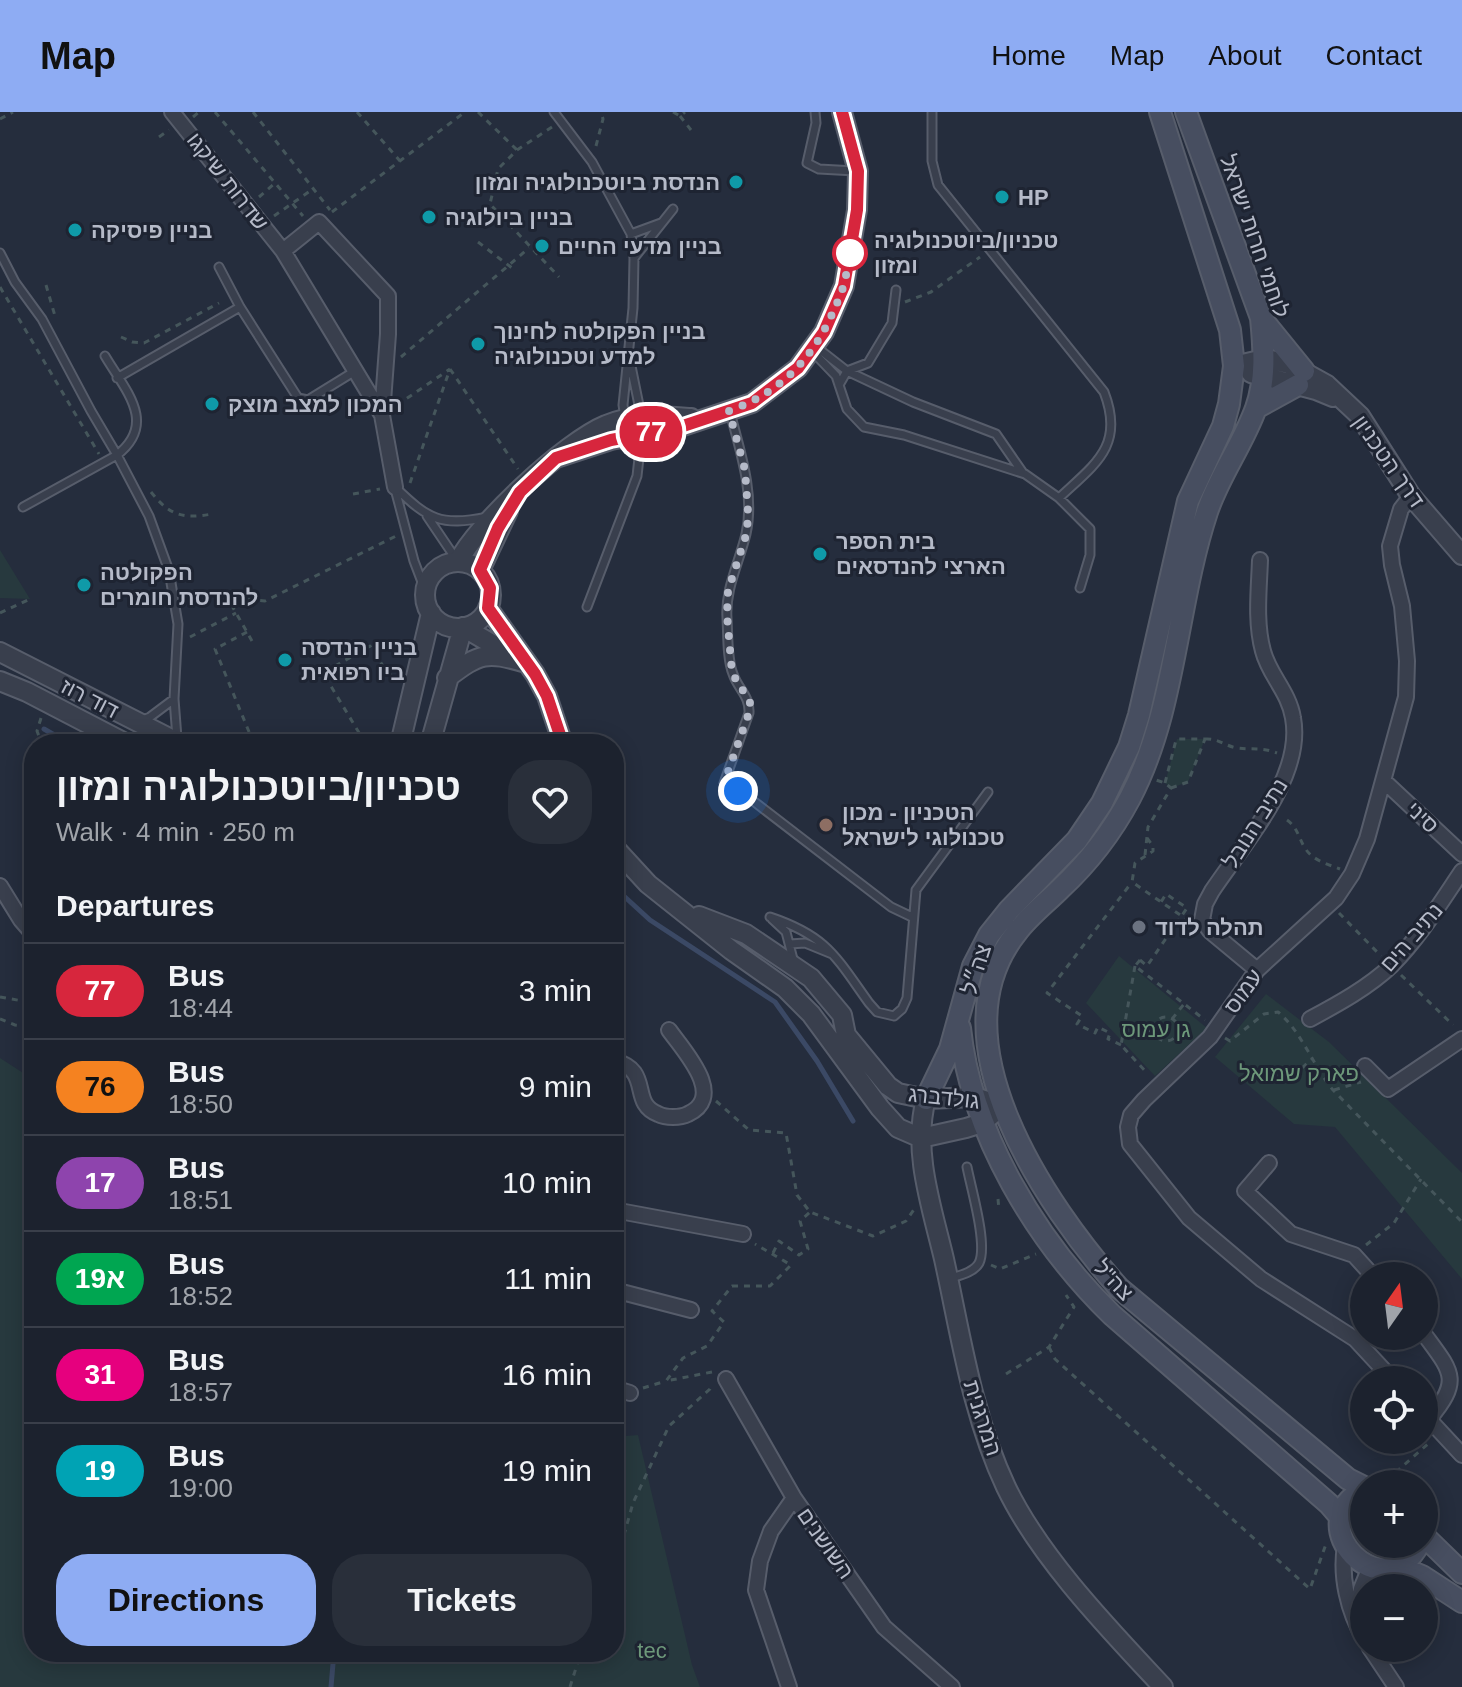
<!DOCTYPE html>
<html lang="en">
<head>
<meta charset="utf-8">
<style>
  body { margin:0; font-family:Arial,Heebo,sans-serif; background:#292f3a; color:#f1f3f6; height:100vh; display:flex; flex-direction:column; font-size:30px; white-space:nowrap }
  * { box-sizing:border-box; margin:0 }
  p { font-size:26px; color:#a0a4aa }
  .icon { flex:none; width:44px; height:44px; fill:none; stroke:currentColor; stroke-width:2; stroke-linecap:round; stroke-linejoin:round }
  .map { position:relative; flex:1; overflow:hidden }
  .panel { position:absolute; left:24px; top:622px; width:600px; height:928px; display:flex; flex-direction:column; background:#1c222e; border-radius:32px; box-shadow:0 4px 20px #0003,0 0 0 2px #3a3f4a }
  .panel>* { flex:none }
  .badge { padding:0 16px; border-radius:26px; font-size:28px; line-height:52px }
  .needle { width:52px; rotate:14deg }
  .tools { position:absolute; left:1350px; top:1150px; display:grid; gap:16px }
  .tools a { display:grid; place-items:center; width:88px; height:88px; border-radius:50%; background:#1c222e; box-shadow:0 4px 20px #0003,0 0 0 2px #3a3f4a; font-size:40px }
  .you { position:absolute; width:40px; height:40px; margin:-20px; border:6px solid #fff; border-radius:50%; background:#1a73e8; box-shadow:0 0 0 12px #1a73e833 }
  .map>.badge { position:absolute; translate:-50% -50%; box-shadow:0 0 0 4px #fff }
  h2 { padding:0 32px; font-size:30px; line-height:72px }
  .round { display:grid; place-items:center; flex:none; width:84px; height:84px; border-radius:32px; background:#292f3a }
  .head { display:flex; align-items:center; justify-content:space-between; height:136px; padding:0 32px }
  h1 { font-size:38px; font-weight:700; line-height:60px }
  .primary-button { display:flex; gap:16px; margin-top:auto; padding:16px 32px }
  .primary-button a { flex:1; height:92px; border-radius:32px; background:#8eacf3; color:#111; font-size:32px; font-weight:700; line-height:92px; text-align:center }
  .primary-button a+a { background:#292f3a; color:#f1f3f6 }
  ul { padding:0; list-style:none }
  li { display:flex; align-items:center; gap:24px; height:96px; padding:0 32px; border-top:2px solid #3a3f4a }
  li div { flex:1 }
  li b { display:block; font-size:30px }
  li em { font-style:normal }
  li .badge { min-width:88px; font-weight:700; text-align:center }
  header { display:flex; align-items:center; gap:48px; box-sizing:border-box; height:112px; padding:0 40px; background:#8eacf3; color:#111 }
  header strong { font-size:38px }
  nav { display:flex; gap:44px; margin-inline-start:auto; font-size:28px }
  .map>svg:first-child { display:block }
  .green { fill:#27393e }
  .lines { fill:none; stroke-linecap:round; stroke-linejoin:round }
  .stream { stroke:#3b4965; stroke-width:5 }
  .service-casing { stroke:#575d6b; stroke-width:11 }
  .minor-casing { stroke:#575d6b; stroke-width:18 }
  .tertiary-casing { stroke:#575d6b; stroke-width:22 }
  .secondary-casing { stroke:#575d6b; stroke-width:24 }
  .path { stroke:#45565b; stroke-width:3; stroke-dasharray:6 6; stroke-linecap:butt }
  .service { stroke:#393f4d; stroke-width:7 }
  .minor { stroke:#393f4d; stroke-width:14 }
  .tertiary { stroke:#393f4d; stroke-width:18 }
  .secondary { stroke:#474e60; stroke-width:20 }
  .path-bridge { stroke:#45565b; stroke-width:3; stroke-dasharray:6 6; stroke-linecap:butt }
  .line-casing { stroke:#fff; stroke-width:18 }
  .line { stroke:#d7263d; stroke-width:12 }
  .walk { stroke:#b5bac8; stroke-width:8; stroke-dasharray:0 14.4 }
  .culture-dot { fill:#0f9aa8; stroke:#1e2432; stroke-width:3 }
  .stop-dot { fill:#fff; stroke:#d7263d; stroke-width:4 }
  .education-dot { fill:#8d6e63; stroke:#1e2432; stroke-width:3 }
  .worship-dot { fill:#6b7280; stroke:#1e2432; stroke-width:3 }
  .labels { text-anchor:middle; stroke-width:6; stroke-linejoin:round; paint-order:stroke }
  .street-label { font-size:22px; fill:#b5bac8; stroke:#1e2432 }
  .poi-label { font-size:22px; font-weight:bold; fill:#b5bac8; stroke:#1e2432; text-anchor:start }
  .stop-label { font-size:22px; font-weight:bold; fill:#b5bac8; stroke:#1e2432; text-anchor:start }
  .park-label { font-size:22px; fill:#6d987a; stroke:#1e2432 }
</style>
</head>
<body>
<header>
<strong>Map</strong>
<nav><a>Home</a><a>Map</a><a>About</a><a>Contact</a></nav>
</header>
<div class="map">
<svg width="1462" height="1575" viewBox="0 0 1462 1575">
  <rect width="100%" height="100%" fill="#252d3d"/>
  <path class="green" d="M0,437V438L30,487L0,486Z
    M1177,627H1205L1188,670L1171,676L1165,671Z
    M1119,844L1207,916L1155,964L1086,891Z
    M1266,882L1329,930L1462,1061V1167L1335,1015L1294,1012L1215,945Z
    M0,946L34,968V1540H614V1325L638,1323L692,1553L700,1575H0Z"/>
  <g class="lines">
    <path class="stream" d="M44,617L70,632
      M614,775L650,808L775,890L817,949L853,1009
      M331,1575L334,1540"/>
    <defs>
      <path id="service" d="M554,0L592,50L631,122L634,146L633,196L623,293L625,306
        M815,0L816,11L807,51L819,57L855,59
        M932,0V49L938,73L1104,280C1125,334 1095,352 1059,386
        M631,122L661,111
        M0,141L15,170L42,207L91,299L117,343L149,404L169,459L178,512L174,587L177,626
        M634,146L673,97
        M219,155L240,195L298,286L308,288L355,259
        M815,234L847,259L913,290L996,322L1023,361
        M812,239L836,264L847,297L864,315L904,323L1025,362L1059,386L1090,417V443L1080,476
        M630,249L641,303
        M117,266L240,195
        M839,273L847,259L868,251L892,211L896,178
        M730,300C740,339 755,382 746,422C739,451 725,477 727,506C728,523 727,547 733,562C738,577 750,584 749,601L724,671L752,688L891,795L912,805
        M396,376C428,407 441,415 487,405
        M395,377L414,449L425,478
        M23,395L117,343C158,311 125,278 105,244
        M427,404L456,447
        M587,495L637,364L639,346L637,323
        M140,609L150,605L174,587
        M770,805C827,824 836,845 869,891L877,900L894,904L902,897L907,886L916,778L988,680
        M772,807L786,820L794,851
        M790,832L805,831L832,842
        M951,1166C961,1163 974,1160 979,1151C988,1133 971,1076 967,1055"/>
      <path id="minor" d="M172,0L283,139L382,303
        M283,139L319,110L388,184V222L382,303L395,375
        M1384,669L1462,742
        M0,774L21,808L34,823
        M1257,858L1210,819L1202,808L1205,792L1212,779C1244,731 1304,665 1293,606C1289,580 1269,563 1263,539C1255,510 1259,477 1260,448
        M1310,907C1338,892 1369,875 1392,853C1419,826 1441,790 1462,759
        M614,949C653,958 629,991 658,1002C666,1006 680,1006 688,1002C727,984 683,938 669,918
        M1365,954L1388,977L1462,927
        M1269,1051L1245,1079L1291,1122L1354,1143L1373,1164
        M614,1098L743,1122
        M614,1178L691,1198
        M1424,1222C1452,1260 1462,1268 1429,1307
        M726,1267L794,1386L884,1515L952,1575
        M1393,1268L1355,1227L1261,1167L1189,1106L1130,1032L1128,1015L1131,1003L1144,988L1210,925L1257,858L1336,786L1352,762L1367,727L1406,585L1407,549L1402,494L1392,453L1390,434L1401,397L1411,384
        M614,1276L630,1281
        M1424,1302L1462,1343
        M1345,1434C1340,1464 1348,1500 1364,1526
        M1356,1504L1361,1477L1370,1455
        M1370,1536L1396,1575
        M789,1575L756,1478L760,1449L771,1419L794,1386"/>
      <path id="tertiary" d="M1234,254L1264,247L1271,248L1289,252L1327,273L1360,304L1411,384L1462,443
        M1251,261L1316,278L1333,285
        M556,346L611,328L680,315L752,291L798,256L824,220L844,174L857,98L858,59L842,0
        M458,450C478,411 565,330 606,313C633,301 662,304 691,306
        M425 483a33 33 0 1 1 66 0a33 33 0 1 1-66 0Z
        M480,458L508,399
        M488,496L535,562L547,584L563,632
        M463,515L509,542
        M0,540L181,632
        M447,566C480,541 486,539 526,551
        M0,569L27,580L127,632
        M400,632L431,501
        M430,632L463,515
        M614,735L648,772L731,838L785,876L811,902L880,996L898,1016L921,1026L966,1016L982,1011L1002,994
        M699,804L746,822L811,866L842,903L846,923L888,974L898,981L926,987L975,985L987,989
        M926,987C912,1039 932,1096 944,1147C961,1224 972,1303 1006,1375C1040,1446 1109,1517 1163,1575"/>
      <path id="secondary" d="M1186,0L1261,206C1264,236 1266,268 1256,296C1243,332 1219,364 1207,400C1176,494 1176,598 1130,686C1112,720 1088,751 1060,777C1046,791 1029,804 1017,820C931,927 1046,1094 1119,1176L1348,1367L1364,1375
        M1261,206L1304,259
        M1256,296L1298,273
        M960,916C971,1022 1037,1130 1112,1203L1329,1392L1341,1406
        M926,987L950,937L973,854L989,823L1009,798L1077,728L1102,691L1129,635L1139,603L1188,389L1223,314L1229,292L1234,254L1230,218L1160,0
        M1364,1378C1298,1412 1383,1500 1419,1432
        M1424,1424L1462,1461
        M1398,1454L1422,1464L1462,1490"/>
    </defs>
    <use href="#service" class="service-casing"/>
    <use href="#minor" class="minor-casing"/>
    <use href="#tertiary" class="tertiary-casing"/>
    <use href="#secondary" class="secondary-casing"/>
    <path class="path" d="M215,0L303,104
      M253,0L330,98
      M357,0L400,49
      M478,0L517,38
      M673,0L680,4L685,0
      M680,4L691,18
      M193,5L199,0
      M0,7L13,0
      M552,15L517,38L498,57L490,92L559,165
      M159,25L169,18
      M596,34L603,7L601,0
      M259,85L274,72
      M332,100L465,0
      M274,104L313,77
      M46,173L55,204
      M0,175L99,342
      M905,190L931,180L980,145
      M121,225L132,230L144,231L219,191
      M401,245L529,136
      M450,257L518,357
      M397,293L450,257
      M410,371L450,257
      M151,380C170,404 183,407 212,402
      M353,382L380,377
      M0,501L30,487
      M247,520L215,537L254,632
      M190,525L236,501
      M252,529L227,485L265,489L396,424
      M302,560L322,561
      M41,606L37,619L42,632
      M1205,627C1218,626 1225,634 1237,636C1252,638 1262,635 1277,641
      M358,632L361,624L323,561L370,534L389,563L401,556
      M1165,671L1176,628
      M1171,676L1188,670L1205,627H1177
      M1287,708C1298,716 1298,725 1305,736C1312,748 1327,752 1340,757
      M1147,726L1153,734V739L1135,751L1132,770L1186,807
      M1145,743L1148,715L1171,676L1165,671L1156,668
      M1339,801L1381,844
      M1140,848L1147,854L1187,796L1166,782L1161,790
      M1140,848L1135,854L1205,908
      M1135,854L1121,933L1148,962
      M1401,863L1453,913
      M0,885L34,891
      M1154 917a12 12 0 1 1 24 0a12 12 0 1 1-24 0Z
      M0,907L15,913L34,915
      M1172,907L1184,892
      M1124,915L1152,919
      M1225,926L1230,929L1264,902L1278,900C1302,920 1313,954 1333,978L1462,1110
      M1121,933L1108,927L1110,921L1098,915L1095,921L1077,912L1082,904L1047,881L1132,770
      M1302,956L1312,947
      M1334,978L1361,970
      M716,989L749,1018L786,1021L797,1083L810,1100L873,1124L906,1109L915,1096
      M998,1087L999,1098
      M1366,1133L1394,1111L1421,1067
      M773,1141L779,1129L799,1143L808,1137L800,1109L810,1100
      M991,1153L1000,1157L1036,1142
      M1049,1235L1055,1247L1310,1477L1326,1432
      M712,1260L666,1269L683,1246L707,1234L724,1210L712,1199L732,1174H770L791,1153L755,1132
      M1006,1262L1049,1235L1074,1195L1066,1183
      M643,1276L666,1269
      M1379,1365L1398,1372
      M1399,1372L1396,1360L1429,1331
      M614,1458L633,1391L669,1314L710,1277L712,1272
      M614,1471L617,1499L614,1501
      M570,1575L581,1540"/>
    <use href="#service" class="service"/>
    <use href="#minor" class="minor"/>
    <use href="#tertiary" class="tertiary"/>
    <use href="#secondary" class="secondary"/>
    <path class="path-bridge" d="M478,130L512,156"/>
  </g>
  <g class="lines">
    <defs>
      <path id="line" d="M563,632L547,584L535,562L488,496L490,476L480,458L498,416L520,380L556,346L611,328L680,315L752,291L798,256L824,220L844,174L857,98L858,59L842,0"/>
    </defs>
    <use href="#line" class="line-casing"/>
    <use href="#line" class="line"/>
    <path class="walk" d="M738,679L724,671L749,601L750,590L732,561L727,503L728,479L747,420L748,400L745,358L729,299C779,281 812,248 833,200C837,191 842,181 844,171C847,161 848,151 850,141"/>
  </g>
  <g class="culture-dot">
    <circle cx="736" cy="70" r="8"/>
    <circle cx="1002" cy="85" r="8"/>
    <circle cx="429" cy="105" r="8"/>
    <circle cx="75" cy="118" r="8"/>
    <circle cx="542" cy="134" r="8"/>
    <circle cx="478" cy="232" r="8"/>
    <circle cx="212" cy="292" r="8"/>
    <circle cx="820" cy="442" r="8"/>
    <circle cx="84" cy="473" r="8"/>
    <circle cx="285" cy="548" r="8"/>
  </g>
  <circle class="stop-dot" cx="850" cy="141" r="16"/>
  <circle class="education-dot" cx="826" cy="713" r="8"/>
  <circle class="worship-dot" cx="1139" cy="815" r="8"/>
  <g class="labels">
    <g class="street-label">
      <text transform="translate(228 69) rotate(52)" y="8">שדרות שיקגו</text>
      <text transform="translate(1255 124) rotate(71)" y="8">לוחמי חרות ישראל</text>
      <text transform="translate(1389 349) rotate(55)" y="8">דרך הטכניון</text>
      <text transform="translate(90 586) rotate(27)" y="8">דוד רוז</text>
      <text transform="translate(1423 705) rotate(43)" y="8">סיני</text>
      <text transform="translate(1255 711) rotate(-58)" y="8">נתיב הנובל</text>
      <text transform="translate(1411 825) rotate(-49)" y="8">נתיב הים</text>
      <text transform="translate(976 857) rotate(-72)" y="8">צה״ל</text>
      <text transform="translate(1243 879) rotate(-54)" y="8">עמוס</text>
      <text transform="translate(944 985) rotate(6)" y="8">גולדברג</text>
      <text transform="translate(1114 1168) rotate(47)" y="8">צה"ל</text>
      <text transform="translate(983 1306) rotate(72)" y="8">המרגנית</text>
      <text transform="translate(826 1431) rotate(55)" y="8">השושנים</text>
    </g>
    <g class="poi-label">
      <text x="720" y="78" text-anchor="end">הנדסת ביוטכנולוגיה ומזון</text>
      <text x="1018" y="93">HP</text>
      <text x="445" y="113">בניין ביולוגיה</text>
      <text x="91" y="126">בניין פיסיקה</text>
      <text x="558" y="142">בניין מדעי החיים</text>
      <text x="494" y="227">בניין הפקולטה לחינוך<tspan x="494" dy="25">למדע וטכנולוגיה</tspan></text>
      <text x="228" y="300">המכון למצב מוצק</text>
      <text x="836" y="437">בית הספר<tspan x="836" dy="25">הארצי להנדסאים</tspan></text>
      <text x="100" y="468">הפקולטה<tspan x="100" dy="25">להנדסת חומרים</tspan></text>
      <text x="301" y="543">בניין הנדסה<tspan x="301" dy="25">ביו רפואית</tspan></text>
      <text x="842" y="708">הטכניון - מכון<tspan x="842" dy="25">טכנולוגי לישראל</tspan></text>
      <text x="1155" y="823">תהלה לדוד</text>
    </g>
    <g class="stop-label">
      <text x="874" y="136">טכניון/ביוטכנולוגיה<tspan x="874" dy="25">ומזון</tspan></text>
    </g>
    <g class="park-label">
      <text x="1156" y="925">גן עמוס</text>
      <text x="1299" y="969">פארק שמואל</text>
      <text x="652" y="1546">tec</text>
    </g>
  </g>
</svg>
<div class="tools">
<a><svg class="needle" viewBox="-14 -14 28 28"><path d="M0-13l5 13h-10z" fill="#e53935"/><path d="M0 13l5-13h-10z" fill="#a0a4aa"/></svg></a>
<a><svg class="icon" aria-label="locate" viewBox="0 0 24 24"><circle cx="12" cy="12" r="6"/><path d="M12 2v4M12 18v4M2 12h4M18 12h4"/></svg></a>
<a>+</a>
<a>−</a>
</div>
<div class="you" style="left:738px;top:679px"></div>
<b class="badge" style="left:651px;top:320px;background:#d7263d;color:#fff">77</b>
<section class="panel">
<div class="head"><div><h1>טכניון/ביוטכנולוגיה ומזון</h1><p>Walk · 4 min · 250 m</p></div><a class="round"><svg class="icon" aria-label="heart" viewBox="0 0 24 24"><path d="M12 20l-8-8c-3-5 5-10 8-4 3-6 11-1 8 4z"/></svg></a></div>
<h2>Departures</h2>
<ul>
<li><span class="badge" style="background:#d7263d;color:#fff">77</span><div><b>Bus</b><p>18:44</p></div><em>3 min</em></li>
<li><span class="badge" style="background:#f58220;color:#111">76</span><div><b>Bus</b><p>18:50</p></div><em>9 min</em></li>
<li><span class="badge" style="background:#8e44ad;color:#fff">17</span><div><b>Bus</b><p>18:51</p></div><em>10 min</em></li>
<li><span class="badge" style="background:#00a651;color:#fff">19א</span><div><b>Bus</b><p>18:52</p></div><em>11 min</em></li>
<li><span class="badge" style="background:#e6007e;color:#fff">31</span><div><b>Bus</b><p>18:57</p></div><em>16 min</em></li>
<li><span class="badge" style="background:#00a3b4;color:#fff">19</span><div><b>Bus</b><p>19:00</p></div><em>19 min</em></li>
</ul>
<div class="primary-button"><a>Directions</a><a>Tickets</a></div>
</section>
</div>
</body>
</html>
